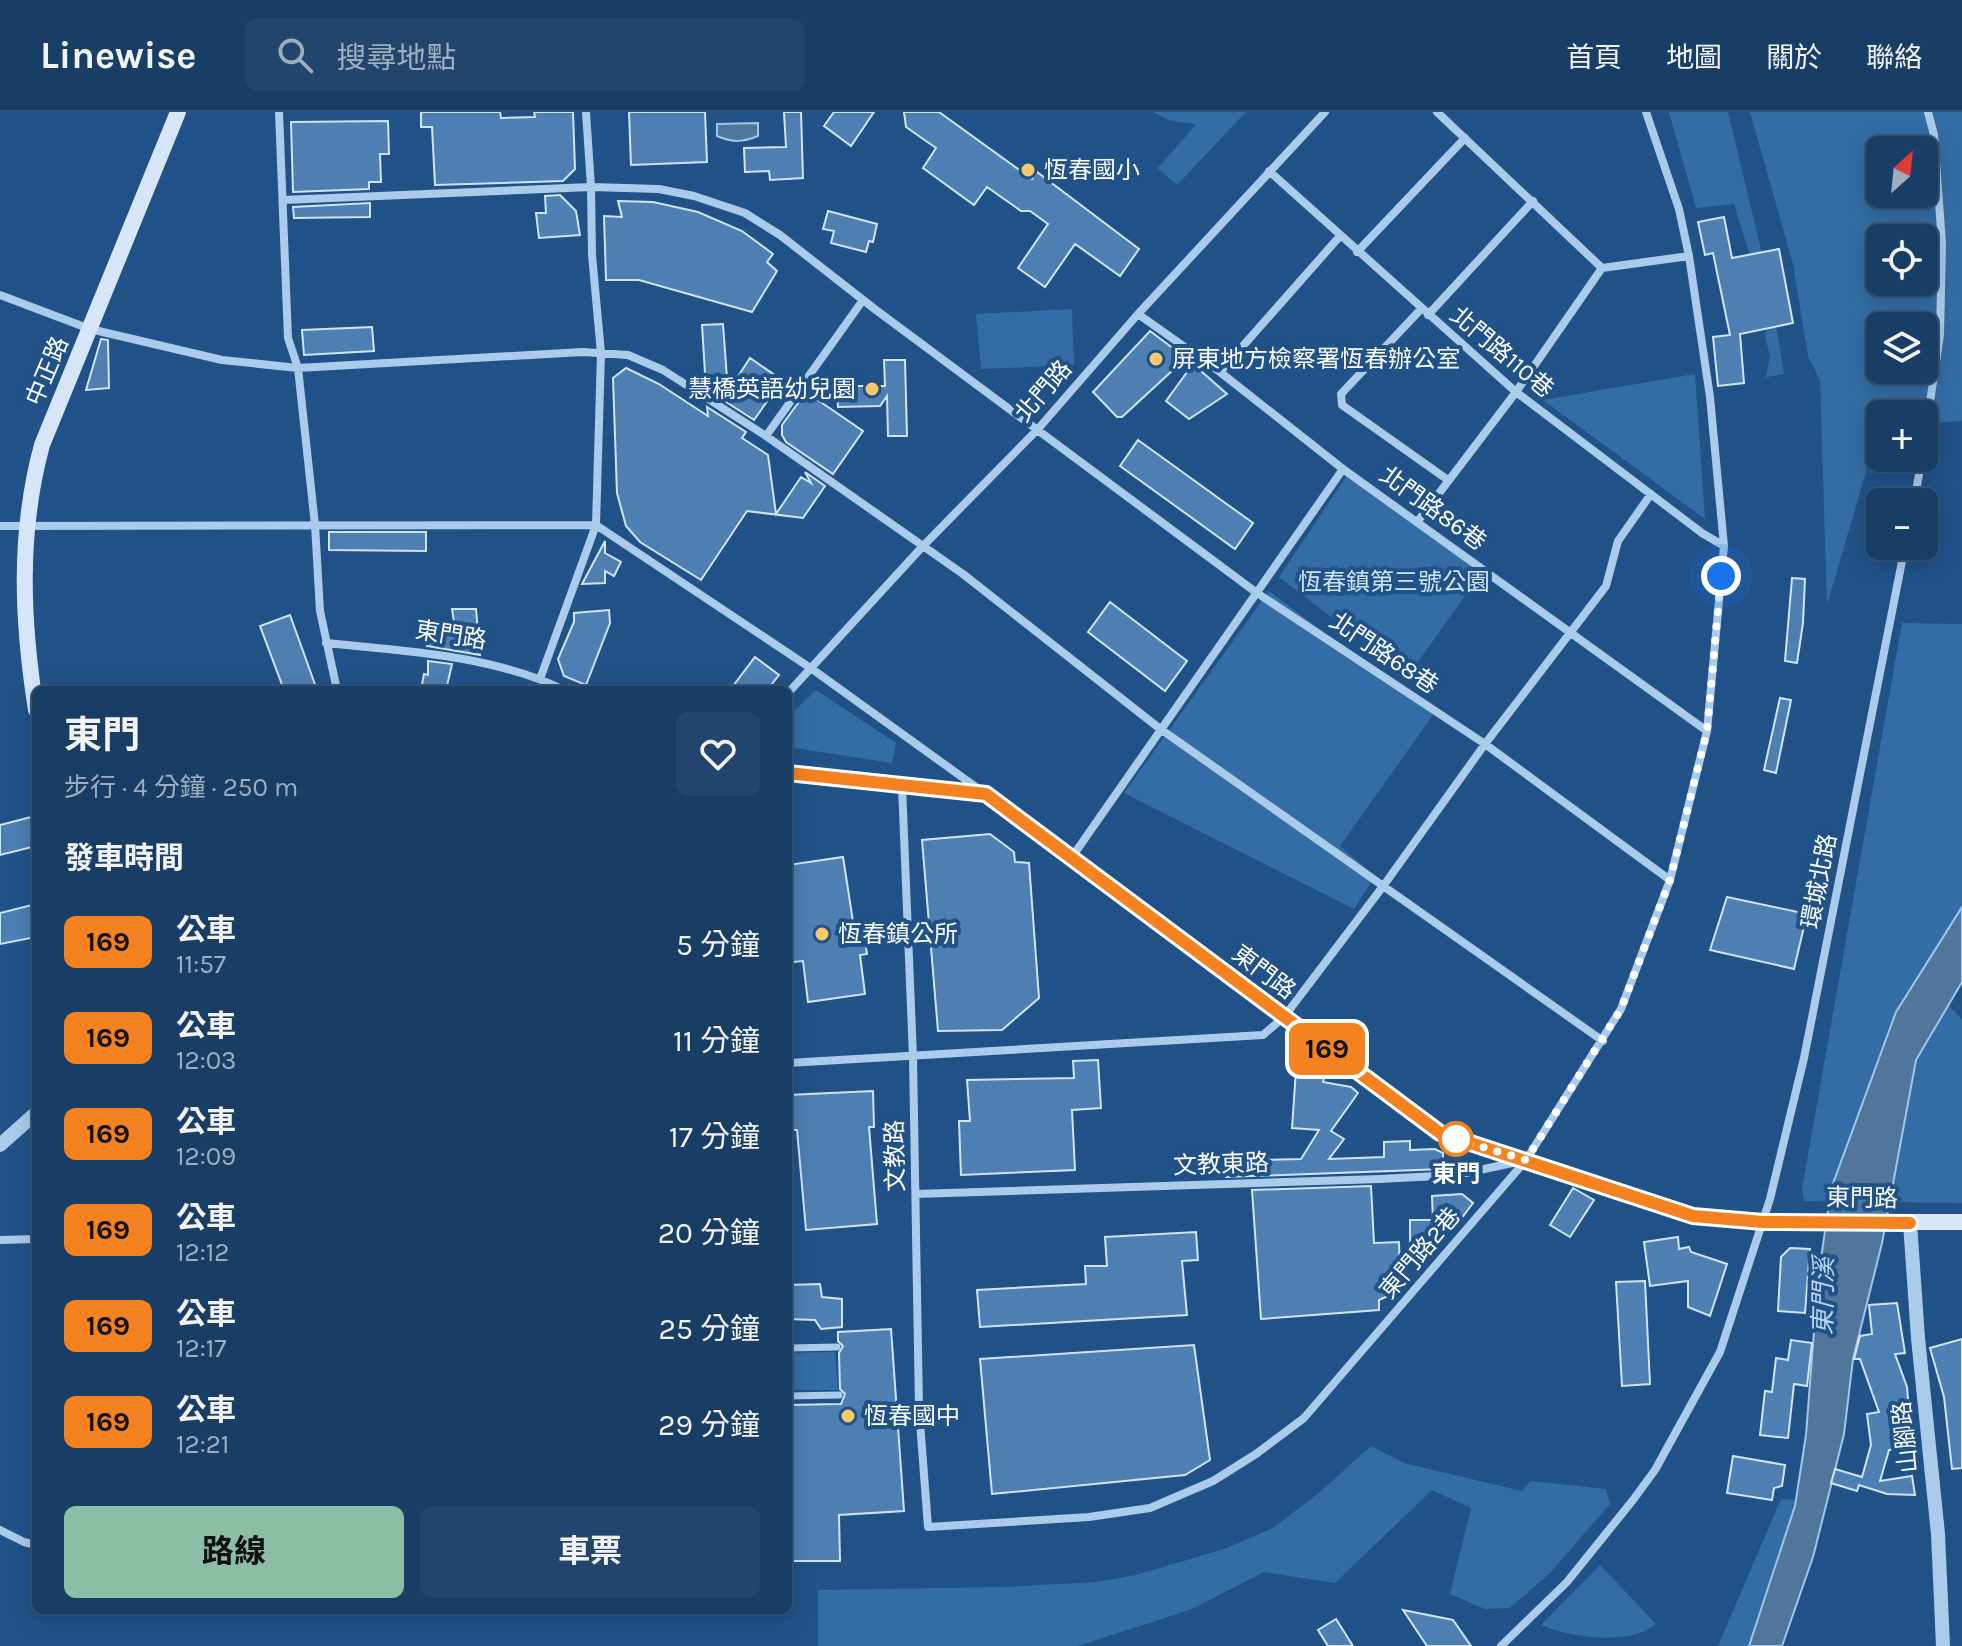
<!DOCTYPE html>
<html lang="zh-TW">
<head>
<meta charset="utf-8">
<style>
  body { margin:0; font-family:Karla,"Noto Sans TC",sans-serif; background:#21456c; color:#f1f3f6; height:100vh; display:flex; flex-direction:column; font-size:30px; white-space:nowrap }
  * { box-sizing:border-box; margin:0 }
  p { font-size:26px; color:#9faebf }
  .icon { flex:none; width:44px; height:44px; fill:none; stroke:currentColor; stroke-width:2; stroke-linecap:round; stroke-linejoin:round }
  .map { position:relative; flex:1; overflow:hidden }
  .details { position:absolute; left:32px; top:574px; width:760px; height:928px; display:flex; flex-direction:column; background:#183e66; border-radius:12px; box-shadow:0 4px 20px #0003,0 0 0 2px #36577a }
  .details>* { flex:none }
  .badge { padding:0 16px; border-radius:12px; font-size:28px; line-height:52px }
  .needle { width:52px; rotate:27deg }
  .controls { position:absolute; left:1866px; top:24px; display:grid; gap:16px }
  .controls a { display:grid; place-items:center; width:72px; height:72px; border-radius:12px; background:#183e66; box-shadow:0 4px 20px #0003,0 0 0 2px #36577a; font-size:40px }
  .you { position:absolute; width:40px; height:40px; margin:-20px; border:6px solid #fff; border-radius:50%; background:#1a73e8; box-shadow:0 0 0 12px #1a73e833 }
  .map>.badge { position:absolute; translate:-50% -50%; box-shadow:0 0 0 4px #fff }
  h2 { padding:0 32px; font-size:30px; line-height:72px }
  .round { display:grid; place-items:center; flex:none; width:84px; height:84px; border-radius:12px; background:#21456c }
  .summary { display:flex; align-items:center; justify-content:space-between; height:136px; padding:0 32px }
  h1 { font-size:38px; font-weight:700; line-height:60px }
  .button { display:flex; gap:16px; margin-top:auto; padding:16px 32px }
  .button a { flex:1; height:92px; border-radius:12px; background:#8abfa5; color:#111; font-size:32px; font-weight:700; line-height:92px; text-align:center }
  .button a+a { background:#21456c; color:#f1f3f6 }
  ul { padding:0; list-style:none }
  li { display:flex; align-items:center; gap:24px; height:96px; padding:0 32px }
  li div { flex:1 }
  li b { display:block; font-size:30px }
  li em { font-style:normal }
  li .badge { min-width:88px; font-weight:700; text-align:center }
  header { display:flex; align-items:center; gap:48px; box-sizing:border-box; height:112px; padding:0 40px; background:#183e66; border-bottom:2px solid #36577a }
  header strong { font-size:38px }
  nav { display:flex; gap:44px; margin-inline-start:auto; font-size:28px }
  .search { width:560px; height:72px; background:#21456c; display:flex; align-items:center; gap:20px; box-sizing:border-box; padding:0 28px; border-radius:12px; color:#9faebf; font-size:30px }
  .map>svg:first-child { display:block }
  .green { fill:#346da5; fill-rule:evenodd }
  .water { fill:#51759b; stroke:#9fc6ec; stroke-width:2 }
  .building { fill:#4d7fb2; stroke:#d0e4f8; stroke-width:2 }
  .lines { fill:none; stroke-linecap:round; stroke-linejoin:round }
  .pedestrian { stroke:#abcbea; stroke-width:7 }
  .minor { stroke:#abcbea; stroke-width:8 }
  .tertiary { stroke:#abcbea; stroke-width:14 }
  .secondary { stroke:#d6e6f8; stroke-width:16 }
  .line-casing { stroke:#fff; stroke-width:18 }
  .line { stroke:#f58220; stroke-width:12 }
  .walk { stroke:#fff; stroke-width:8; stroke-dasharray:0 14.4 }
  .poi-dot { fill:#f7c96c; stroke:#205288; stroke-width:3 }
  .stop-dot { fill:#fff; stroke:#f58220; stroke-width:4 }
  .labels { text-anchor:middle; stroke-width:8; stroke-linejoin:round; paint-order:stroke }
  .poi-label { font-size:24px; fill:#fff; stroke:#205288; text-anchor:start }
  .street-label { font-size:24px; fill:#fff; stroke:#205288 }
  .park-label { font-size:24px; fill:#d0e4f8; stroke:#205288 }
  .stop-label { font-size:24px; font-weight:bold; fill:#fff; stroke:#205288 }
  .water-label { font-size:26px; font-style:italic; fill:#b7d4f2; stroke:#205288 }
</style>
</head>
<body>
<header>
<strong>Linewise</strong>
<div class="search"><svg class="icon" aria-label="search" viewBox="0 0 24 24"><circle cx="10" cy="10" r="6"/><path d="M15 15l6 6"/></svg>搜尋地點</div>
<nav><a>首頁</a><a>地圖</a><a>關於</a><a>聯絡</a></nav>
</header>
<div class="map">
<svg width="1962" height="1534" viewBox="0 0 1962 1534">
  <rect width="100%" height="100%" fill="#205288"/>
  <path class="green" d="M1153,0H1246L1177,73L1158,56L1196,12L1171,9Z
    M1669,0H1728L1769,171L1784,262L1766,265L1770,244L1765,223L1770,208L1734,92L1696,96Z
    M1750,0H1962V309L1924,312V302H1880V327L1875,329L1827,493L1820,268L1808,244L1793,152ZM1880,38H1924V82H1880ZM1880,126H1924V170H1880ZM1880,214H1924V258H1880Z
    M1072,197L1074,253L981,257L976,202Z
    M1695,262L1705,407L1543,288Z
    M1350,359L1486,454L1408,564L1279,465Z
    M1269,479L1433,603L1340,734L1375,764L1354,797L1124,681Z
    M1902,511L1962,512V806L1944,889L1962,907V1091L1804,1089L1802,1077Z
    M816,578L896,631L892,651L788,635V605Z
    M835,1240L838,1278H789L788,1241Z
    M1371,1334L1404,1351L1522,1379L1531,1369L1606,1377L1610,1392L1550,1461L1510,1496L1485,1497L1450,1482L1471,1396L1432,1378L1335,1471L1264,1460L1192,1497L1078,1534H818V1478L1003,1475L1096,1470L1136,1463L1224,1437L1273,1416L1320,1380Z
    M1781,1387L1823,1389L1775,1534H1718Z
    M1600,1453L1656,1512C1631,1534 1571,1526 1541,1513Z"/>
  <path class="water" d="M758,11V24C743,30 733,31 717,24V12Z
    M1962,795V870L1916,948L1882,1131L1853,1247L1844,1322L1813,1445L1782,1534H1749L1795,1394L1806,1323L1818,1168L1831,1077L1896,900Z"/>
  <path class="building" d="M421,0H500L501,6L535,5L534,0H573L575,57L563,69L435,73L432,15H421Z
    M629,0H705L707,50L631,53Z
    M784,0H801L803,66L770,68L769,59L745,60L744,36L786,35Z
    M834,0H874L851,34L824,14Z
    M904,0H939L1032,67L1037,60L1139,137L1120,164L1075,132L1045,175L1018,156L1048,112L1030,99H1021L987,75L974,93L923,56L936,36L906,15Z
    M388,9L389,42H380L381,70H369V77L293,80L291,10Z
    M560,83L576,99L580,123L539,126L536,101H546L545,84Z
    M618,89L653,90L698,100L742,119L773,142L767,150L777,159L752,200L639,168H606L604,104L622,105Z
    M370,91V105L294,106L293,95Z
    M828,99L877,112L873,130L869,129L866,140L831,131L834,119L823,117Z
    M1724,105L1732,146L1779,137L1793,211L1740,222L1744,271L1718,274L1713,225L1730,223L1713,141L1705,143L1698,110Z
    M723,212L728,280L750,246L782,268L754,308L706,277L702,213Z
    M372,215L374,239L304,243L302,218Z
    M1150,219L1186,246L1122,305H1117L1093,280Z
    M101,227L108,228L109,276L86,278Z
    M884,248H905L907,324H888L887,284L880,294L838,295L837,274H885Z
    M1193,252L1227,282L1189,307L1166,289Z
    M626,256L659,272L708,304L707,295L746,320L742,326L768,343L776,402L801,365L811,371L805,360L825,374L803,406L747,399L701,468L640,430L626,414L617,381L613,266Z
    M806,280L863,319L833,362L786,330L782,323V313Z
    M1138,328L1253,411L1235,437L1120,354Z
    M329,420H426V439L329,438Z
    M605,429V441L621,450L614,464L605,459V471L582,472Z
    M1792,466L1805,467L1803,511L1797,551L1785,549Z
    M1110,490L1187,549L1165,579L1088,520Z
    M452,497H476L480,543L427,534L426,508L454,510Z
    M609,498L610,511L586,573L564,564L558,547L574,510V501Z
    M290,503L317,578H284L260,514Z
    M755,545L779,563L767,578H730Z
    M428,549L452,552L446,578H421L424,562L428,563Z
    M1780,586L1791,588L1776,661L1764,658Z
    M31,705L36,734L0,743V713Z
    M990,722L1014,740L1015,750L1029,751L1039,886L1002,918L938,919L922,728Z
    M843,745L856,829L865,828L867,842L860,843L865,882L808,890L803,849L793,850L788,829V793L793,792L788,753Z
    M1727,785L1807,802L1794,857L1710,838Z
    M36,792V825L0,832V801Z
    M1297,944L1308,945L1327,955L1323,970L1351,975L1358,981L1331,1019L1344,1027L1329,1047L1384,1045V1030L1410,1029V1038L1435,1037L1443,1041V1057L1226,1065L1225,1049L1301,1047L1319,1018L1292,1016Z
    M1098,948L1101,996L1072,998L1075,1058L961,1063L959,1009H970L967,968L1074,966L1073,949Z
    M873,979L874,1015H869L877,1112L806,1118L797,1018H788V983Z
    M1371,1074L1374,1131L1399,1130L1400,1161L1388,1184L1379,1188V1198L1261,1207L1252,1078Z
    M1573,1076L1594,1088L1570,1125L1550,1113Z
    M1462,1082L1473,1091L1458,1111H1447V1125H1431V1131L1410,1130V1108H1433L1432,1084Z
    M1196,1120L1198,1148L1182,1149L1187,1203L980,1215L977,1178L1086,1172L1085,1154H1107L1105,1125Z
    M1678,1125L1679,1137L1689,1135L1691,1140L1727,1152L1710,1204L1688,1195V1169L1650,1174L1644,1130Z
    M1790,1136L1810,1137L1805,1201L1778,1199L1781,1145Z
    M1645,1169L1650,1272L1622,1274L1616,1170Z
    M820,1172L822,1185L842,1187V1215L821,1217L815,1208L788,1207V1173Z
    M1897,1191L1905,1241L1895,1242L1907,1275L1912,1336L1889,1338L1880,1369L1912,1364L1915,1383L1887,1382L1859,1373L1857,1379L1831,1371L1835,1357L1862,1365L1871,1333L1867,1302L1879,1300L1860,1247H1854L1860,1224L1872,1222L1869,1193Z
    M891,1217L904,1399L839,1403L840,1449H788V1293L841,1292L845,1282L840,1277L839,1241L843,1234L838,1229V1220Z
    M1962,1227V1356L1952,1357L1944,1285L1930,1236Z
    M1791,1228L1812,1231L1807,1274L1794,1272L1788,1326L1760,1323L1765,1279L1772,1280L1776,1246L1788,1248Z
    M1194,1233L1210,1348L1185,1363L992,1382L980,1247Z
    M1733,1344L1785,1353L1782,1374L1774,1376L1772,1388L1727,1381Z
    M1403,1498L1453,1508L1471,1534H1427Z
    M1336,1507L1353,1534H1328L1318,1518Z"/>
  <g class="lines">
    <path class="pedestrian" d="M788,1236L837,1235
      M788,1284L839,1283"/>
    <path class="minor" d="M279,0L288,226L298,256L315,413L320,499L337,578
      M1437,0L1602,156
      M1269,59L1516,280L1702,421L1724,434
      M283,88L591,75L659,77L694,84L745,101L780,123L876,198L1257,481L1485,632L1670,768
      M1357,140L1465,26
      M0,183L90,217L222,248L298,256L583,240L628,243L663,258L766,324L963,462L1159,616L1603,929
      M1422,196L1341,282L1342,293L1448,368
      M1138,202L1220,260L1343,357L1707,619
      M1428,203L1533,89
      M1220,260L1340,124
      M766,324L863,188
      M1924,330L1940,223L1942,131L1934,23L1928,0
      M1914,390L1922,346
      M1418,409L1516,280L1602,156L1689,144
      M596,413L812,557L980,678
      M0,414L596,413
      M326,531C405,539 492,543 564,578
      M540,567L596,413L601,241L592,143L591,75L586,0
      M788,581L923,434L1038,317L1138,202L1325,0
      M902,674L913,945L919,1297L928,1415L1089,1405L1150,1396L1213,1369L1256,1342L1304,1306L1526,1048L1621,897L1670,768L1707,619L1724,434L1710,285L1689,144L1679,97L1646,0
      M1072,745L1343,357
      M788,951L1263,923L1284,905L1384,773L1485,632L1606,474L1618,429L1651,382
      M916,1082L1380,1067L1456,1063L1517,1050
      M0,1128L36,1127
      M0,1418L24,1430L36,1433
      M1501,1534L1567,1470L1633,1388L1655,1358L1720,1240L1770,1087L1804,946L1905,434"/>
    <path class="tertiary" d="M0,1033L36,1001
      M1910,1111L1918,1226L1938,1422L1943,1534"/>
    <path class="secondary" d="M36,598C22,509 18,421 42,333L178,0
      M788,661L986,682L1440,1021L1693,1104L1763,1110H1962"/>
  </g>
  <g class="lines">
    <defs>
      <path id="line" d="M788,661L986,682L1440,1021L1693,1104L1763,1110L1910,1111"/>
    </defs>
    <use href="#line" class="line-casing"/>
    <use href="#line" class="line"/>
    <path class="walk" d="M1456,1027L1526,1048L1621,897L1670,768L1707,619L1721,464"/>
  </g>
  <g class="poi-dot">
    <circle cx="1028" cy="58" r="8"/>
    <circle cx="1156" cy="247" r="8"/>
    <circle cx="872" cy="277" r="8"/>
    <circle cx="822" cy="822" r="8"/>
    <circle cx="848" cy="1304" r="8"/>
  </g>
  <circle class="stop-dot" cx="1456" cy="1027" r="16"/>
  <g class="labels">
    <g class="poi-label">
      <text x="1044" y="66">恆春國小</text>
      <text x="1172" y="255">屏東地方檢察署恆春辦公室</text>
      <text x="856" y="285" text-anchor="end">慧橋英語幼兒園</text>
      <text x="838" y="830">恆春鎮公所</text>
      <text x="864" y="1312">恆春國中</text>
    </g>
    <g class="street-label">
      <text transform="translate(1502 240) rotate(40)" y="8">北門路110巷</text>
      <text transform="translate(47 259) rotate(-67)" y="8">中正路</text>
      <text transform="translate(1043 279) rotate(-49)" y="8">北門路</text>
      <text transform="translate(1433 396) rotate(36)" y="8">北門路86巷</text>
      <text transform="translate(451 523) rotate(9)" y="8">東門路</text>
      <text transform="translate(1384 541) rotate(34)" y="8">北門路68巷</text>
      <text transform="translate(1819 769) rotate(-79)" y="8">環城北路</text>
      <text transform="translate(1264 860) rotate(37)" y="8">東門路</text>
      <text transform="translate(895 1044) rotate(-91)" y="8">文教路</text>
      <text transform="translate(1221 1052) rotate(-2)" y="8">文教東路</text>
      <text transform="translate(1862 1086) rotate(1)" y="8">東門路</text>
      <text transform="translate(1420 1141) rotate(-50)" y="8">東門路2巷</text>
      <text transform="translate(1905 1325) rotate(-96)" y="8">山腳路</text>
    </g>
    <g class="park-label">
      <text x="1394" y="478">恆春鎮第三號公園</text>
    </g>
    <g class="stop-label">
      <text x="1456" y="1070">東門</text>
    </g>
    <g class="water-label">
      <text transform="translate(1823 1184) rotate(-89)" y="9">東門溪</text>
    </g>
  </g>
</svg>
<div class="controls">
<a><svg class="needle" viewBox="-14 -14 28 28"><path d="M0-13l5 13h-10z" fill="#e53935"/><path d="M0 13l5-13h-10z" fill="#9faebf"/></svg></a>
<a><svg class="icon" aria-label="locate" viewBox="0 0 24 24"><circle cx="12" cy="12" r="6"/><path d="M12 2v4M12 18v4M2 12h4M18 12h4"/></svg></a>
<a><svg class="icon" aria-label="layers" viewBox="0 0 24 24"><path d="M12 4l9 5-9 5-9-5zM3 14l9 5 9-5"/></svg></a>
<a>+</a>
<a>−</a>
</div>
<div class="you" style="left:1721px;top:464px"></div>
<b class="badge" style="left:1327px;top:937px;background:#f58220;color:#111">169</b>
<section class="details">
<div class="summary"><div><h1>東門</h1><p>步行 · 4 分鐘 · 250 m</p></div><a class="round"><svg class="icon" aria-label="heart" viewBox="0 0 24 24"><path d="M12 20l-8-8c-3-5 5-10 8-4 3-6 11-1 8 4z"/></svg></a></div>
<h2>發車時間</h2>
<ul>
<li><span class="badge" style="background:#f58220;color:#111">169</span><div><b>公車</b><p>11:57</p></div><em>5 分鐘</em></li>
<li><span class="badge" style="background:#f58220;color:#111">169</span><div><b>公車</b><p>12:03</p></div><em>11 分鐘</em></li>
<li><span class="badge" style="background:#f58220;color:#111">169</span><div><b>公車</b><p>12:09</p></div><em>17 分鐘</em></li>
<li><span class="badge" style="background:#f58220;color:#111">169</span><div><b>公車</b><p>12:12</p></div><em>20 分鐘</em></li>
<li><span class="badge" style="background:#f58220;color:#111">169</span><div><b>公車</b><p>12:17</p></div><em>25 分鐘</em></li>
<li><span class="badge" style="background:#f58220;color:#111">169</span><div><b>公車</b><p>12:21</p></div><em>29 分鐘</em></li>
</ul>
<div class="button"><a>路線</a><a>車票</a></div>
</section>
</div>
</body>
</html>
